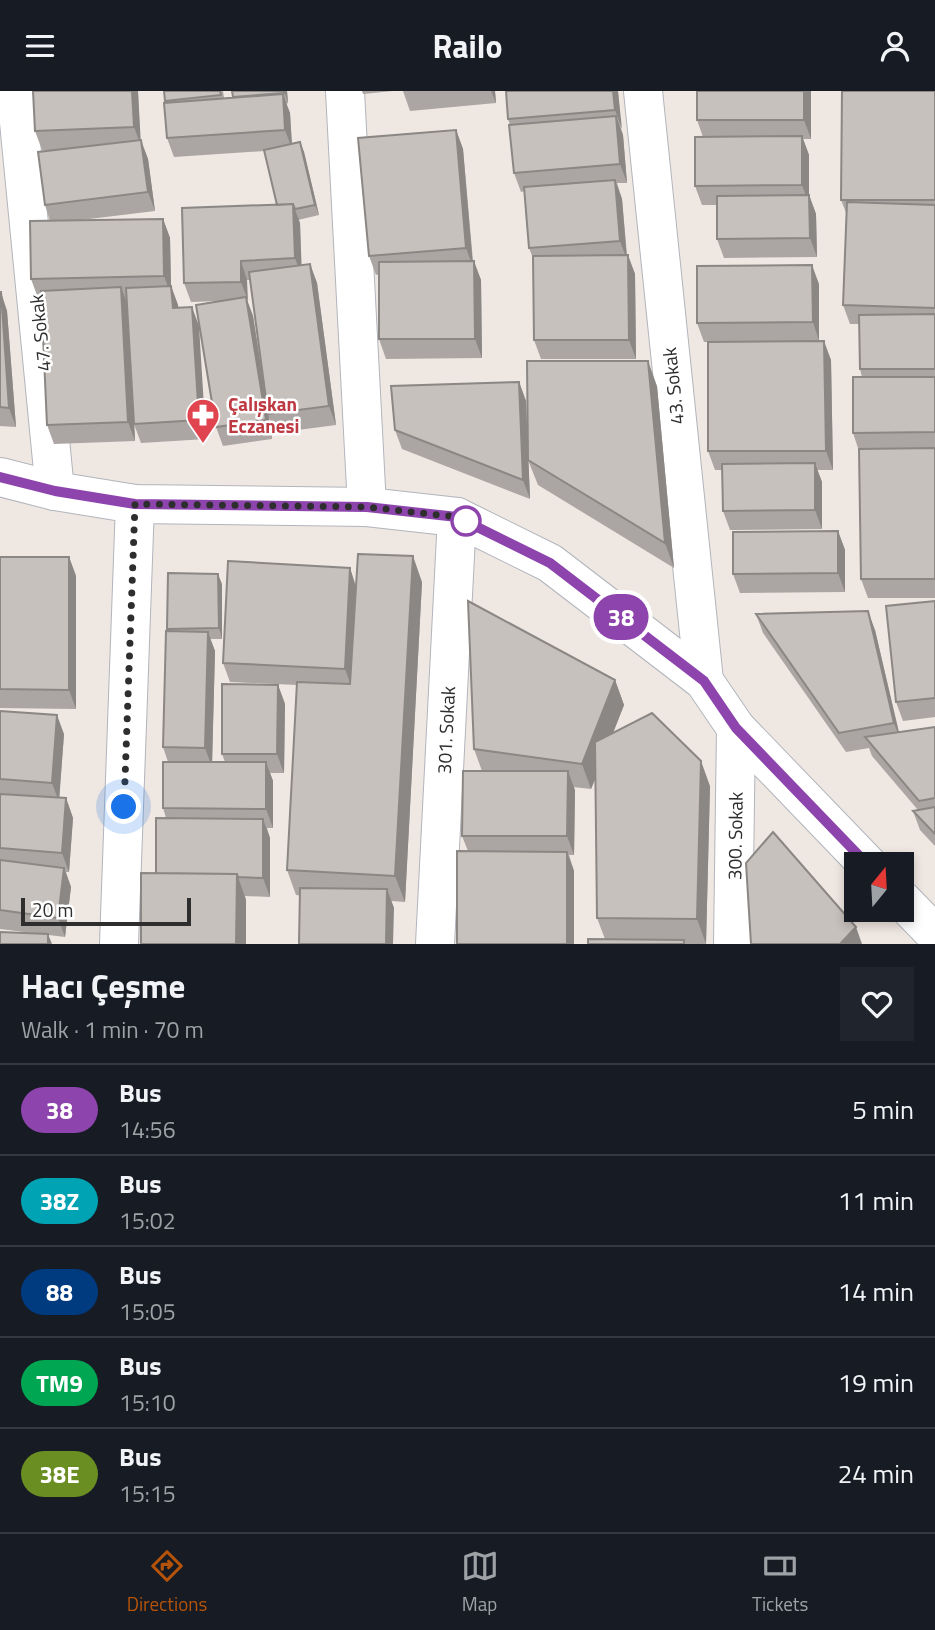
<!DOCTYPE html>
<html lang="en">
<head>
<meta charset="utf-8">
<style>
  body { margin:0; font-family:"Titillium Web",sans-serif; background:#20242c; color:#f1f3f6; height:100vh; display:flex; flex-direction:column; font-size:26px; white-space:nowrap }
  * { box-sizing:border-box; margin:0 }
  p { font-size:23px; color:#9ea1a6 }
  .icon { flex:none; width:38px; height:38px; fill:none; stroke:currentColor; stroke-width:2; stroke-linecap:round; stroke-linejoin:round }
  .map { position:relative; height:853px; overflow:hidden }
  .side { display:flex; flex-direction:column; background:#171b24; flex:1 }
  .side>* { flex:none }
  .badge { padding:0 14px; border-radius:23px; font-size:24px; line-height:46px }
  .needle { width:46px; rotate:18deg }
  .fabs { position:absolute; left:844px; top:761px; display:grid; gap:14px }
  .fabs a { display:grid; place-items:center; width:70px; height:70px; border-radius:0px; background:#171b24; box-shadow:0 4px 10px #0003; font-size:35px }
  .scale { position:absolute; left:21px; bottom:18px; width:170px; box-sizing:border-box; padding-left:7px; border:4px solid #2e2e2e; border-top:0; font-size:19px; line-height:24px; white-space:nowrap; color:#2e2e2e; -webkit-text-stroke:5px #fff; paint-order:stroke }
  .you { position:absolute; width:35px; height:35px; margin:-18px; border:5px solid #fff; border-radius:50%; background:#1a73e8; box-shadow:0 0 0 10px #1a73e833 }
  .map>.badge { position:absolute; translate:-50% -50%; box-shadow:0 0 0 4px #fff }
  .round { display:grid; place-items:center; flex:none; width:74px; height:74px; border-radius:0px; background:#20242c }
  .headline { display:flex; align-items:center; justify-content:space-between; height:119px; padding:0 21px }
  h1 { font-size:33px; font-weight:700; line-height:52px }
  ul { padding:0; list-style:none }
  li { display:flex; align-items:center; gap:21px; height:91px; padding:0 21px; border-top:2px solid #363941 }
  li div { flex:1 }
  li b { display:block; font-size:26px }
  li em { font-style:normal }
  li .badge { min-width:77px; font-weight:700; text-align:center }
  header { display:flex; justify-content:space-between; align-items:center; height:91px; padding:0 21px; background:#171b24; font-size:32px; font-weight:700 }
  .tabs { display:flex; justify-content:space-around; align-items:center; height:98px; border-top:2px solid #363941; background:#171b24; font-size:19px; color:#9ea1a6 }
  .tabs a { display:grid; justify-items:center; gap:4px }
  .tabs .current { color:#b45309 }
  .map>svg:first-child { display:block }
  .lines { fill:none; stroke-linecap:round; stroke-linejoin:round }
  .minor-casing { stroke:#b1b5bd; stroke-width:40 }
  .secondary-casing { stroke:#b1b5bd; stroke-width:40 }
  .minor { stroke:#fff; stroke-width:38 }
  .secondary { stroke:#fff; stroke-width:38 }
  .wall { fill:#aba6a3; fill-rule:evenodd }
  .shaded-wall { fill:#8b8784 }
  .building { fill:#c7c1bd; stroke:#8b8784; stroke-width:2 }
  .line-casing { stroke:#fff; stroke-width:16 }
  .line { stroke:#8e44ad; stroke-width:10 }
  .walk { stroke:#2e2e2e; stroke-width:7; stroke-dasharray:0 12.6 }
  .stop-dot { fill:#fff; stroke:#8e44ad; stroke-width:3.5 }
  .labels { text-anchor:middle; stroke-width:5; stroke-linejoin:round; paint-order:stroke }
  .street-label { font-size:19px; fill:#2e2e2e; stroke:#fff }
  .health-label { font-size:19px; font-weight:bold; fill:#be3a42; stroke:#fff; text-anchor:start }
</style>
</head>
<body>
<header><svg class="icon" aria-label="menu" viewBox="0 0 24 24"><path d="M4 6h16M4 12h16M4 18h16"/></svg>Railo<svg class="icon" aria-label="person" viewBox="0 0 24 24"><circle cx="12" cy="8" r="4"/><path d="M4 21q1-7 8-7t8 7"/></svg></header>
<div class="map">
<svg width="935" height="853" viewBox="0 0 935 853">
  <rect width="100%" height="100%" fill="#efe7e1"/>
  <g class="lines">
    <defs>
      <path id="minor" d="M16,0L55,400
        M345,0L367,416
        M643,0L704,590
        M119,853L135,413
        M435,853L457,426
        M733,853L736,637"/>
      <path id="secondary" d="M0,386L55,400L135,413L367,416L457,426L550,472L704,590L736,637L868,774
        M901,808L935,843"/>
    </defs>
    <use href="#minor" class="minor-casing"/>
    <use href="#secondary" class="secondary-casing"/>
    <use href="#minor" class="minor"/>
    <use href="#secondary" class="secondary"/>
  </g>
  <path class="wall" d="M138,0L140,49L148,68L155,120L81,129L163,128L170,147L171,195L178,214L206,348L141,352L134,333V326L135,350L54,353L47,334L41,207H38L31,188L50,130L45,114L57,59H42L35,40Z
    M223,0L224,7L233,6L232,0H287L288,12L286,13L290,22L292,52L300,51L304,61L319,124L298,129L300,132L301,174L310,173L317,192L336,334L275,342L269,327L272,348L223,355L216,336L218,210L191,211L184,192L277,114L264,60L174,66L167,47L165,10ZM247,189H250L265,298L253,225L247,210Z
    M362,0H393L363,3Z
    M403,0H495L496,12L410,20Z
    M618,0L621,38L623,44L627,92H617L622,108L627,164L635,183L636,268H541L534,249L533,167L529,157L525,100L521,101L514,82L510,34L508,28Z
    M697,0H811V48H803L809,64V104L816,123L817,166L724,167L717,148V114H702L695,95L703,46L697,29Z
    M935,0V507H868L861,488L859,360L853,342L862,286L860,278L859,233H850L843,214L847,124L841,109Z
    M456,39L463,58L473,170L481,189L482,267L386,268L379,248V183L376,184L369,165Z
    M819,193V250L831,269L833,379H817L822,391V438L730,439L723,420L722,379H715L708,360L758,251H704L697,232Z
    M0,201L7,220L16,336L0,335Z
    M519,291L526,310L530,408L402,358L395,339Z
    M657,295L674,477L538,394L528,369Z
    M838,440L845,459V501L740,502L733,483Z
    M0,466H69L76,485V618L0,617Z
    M350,477L356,496L422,491L405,811L391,810L394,817L296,804L287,779L297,594L230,591L223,572Z
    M222,493V548H210L215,560L212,671H225L222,663L278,594L285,613L284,682H270L273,690V737H267L270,747V806L245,805L246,809L156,782L166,727L163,717L168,671L163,656L169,540L167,538Z
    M935,510V626L903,630L896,611Z
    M756,523L875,539L899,641L935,636V755L920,739L913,720L918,719L872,665L869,657L846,661L763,542Z
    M615,589L624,614L613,642L710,695L706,853H588L605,848L597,827L596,687L591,698L573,696L575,699L574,764H569L574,780V853H457L468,760L462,745L482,680L474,658Z
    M0,620L64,643L59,707H66L73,727L69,781H66L71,796L65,846L0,838Z"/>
  <path class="shaded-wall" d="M132,0H138L141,55L134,36Z
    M284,0H287L288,12Z
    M491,0H495L496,12Z
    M613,0H618L622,38L615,19Z
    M804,0H811V48L804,29Z
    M283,3L290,22L292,58L285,39Z
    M616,25L623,44L627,92L620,73Z
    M456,39L463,58L473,176L466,157Z
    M802,45L809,64V113L802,94Z
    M141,49L148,68L155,120L148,101Z
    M300,51L304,61L319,124L315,114Z
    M615,89L622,108L627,169L620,150Z
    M809,104L816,123L817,166L810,147Z
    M293,113L300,132L302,186L295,167Z
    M163,128L170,147L171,195L178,214L179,236L173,217L171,204L164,185Z
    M628,164L635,183L636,268L629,249Z
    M241,170L247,189L248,210L241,191Z
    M474,170L481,189L482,267L475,248Z
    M310,173L317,192L336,334L329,315Z
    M812,174L819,193V250L813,231Z
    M121,196L128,215L135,350L128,331Z
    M1,201L7,220L16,336L9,317Z
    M246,206L253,225L272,348L266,329Z
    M192,216L199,235L206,348L199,329Z
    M824,250L831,269L833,379L826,360Z
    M648,270L657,295L674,477L665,452Z
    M519,291L526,310L530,408L523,389Z
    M815,372L822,391V438L815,419Z
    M838,440L845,459V501L838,482Z
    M413,465L422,491L405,811L395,785Z
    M69,466L76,485V618L69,599Z
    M350,477L356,496L352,597L345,578Z
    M218,483L222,493V548L219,537Z
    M868,520L875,539L901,651L894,632Z
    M208,541L215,560L212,676L205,657Z
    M615,589L624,614L591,698L582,673Z
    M278,594L285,613L284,682L277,663Z
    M57,624L64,643L59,711L52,692Z
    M701,670L710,695L706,853L697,828Z
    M266,671L273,690V737L266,718Z
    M568,680L575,699L574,764L567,745Z
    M66,707L73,727L69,781L62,762Z
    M263,728L270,747V806L263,787Z
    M567,761L574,780V853H567Z
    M64,777L71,796L65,846L58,827Z
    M237,783L246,809V853H236Z
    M387,798L394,817L393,853H386Z
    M856,836L862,853H840Z
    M48,843L52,853H48Z"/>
  <path class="building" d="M33,0H132L134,36L35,40Z
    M164,0H220L221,4L165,10Z
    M232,0H284V2L233,6Z
    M506,0H613L615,19L508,28Z
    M697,0H804V29H697Z
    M842,0H935V109H841Z
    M283,3L285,39L167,47L164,12Z
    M616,25L620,73L514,82L509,34Z
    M456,39L466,157L369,165L358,47Z
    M802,45V94L695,95V46Z
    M141,49L148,101L45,114L38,61Z
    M300,51L315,114L295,118L293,113L277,114L264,59Z
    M615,89L620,150L529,157L524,96Z
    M809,104L810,147L717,148V105Z
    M847,111L935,114V217L843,214Z
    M293,113L295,167L241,170V191L184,192L182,117Z
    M163,128L164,185L31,188L30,130Z
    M628,164L629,249H534L533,165Z
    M474,170L475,248H379V171Z
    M310,173L329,315L268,323L249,181Z
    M812,174L813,231L697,232V175Z
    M171,195L173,217L192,216L199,329L134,333L126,197Z
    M121,196L128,331L47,334L41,200Z
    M0,201H1L9,317L0,316Z
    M246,206L266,329L216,336L196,214Z
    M935,223V278H860L859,224Z
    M824,250L826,360H708V251Z
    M527,270H648L665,452L528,369Z
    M853,286H935V341L853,342Z
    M519,291L523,389L395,339L391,295Z
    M935,357V488H861L859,358Z
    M815,372V419L723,420L722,373Z
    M838,440V482L733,483V441Z
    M358,463L413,465L395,785L287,779L297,591L350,593Z
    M0,466H69V599L0,598Z
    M228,470L350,477L345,578L223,572Z
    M168,482L218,483L219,537L167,538Z
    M468,510L615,589L582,673L474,658Z
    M935,510V607L896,611L886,515Z
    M868,520L894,632L839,642L756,523Z
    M166,540L208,541L205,657L163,656Z
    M222,593L278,594L277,663H222Z
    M0,620L57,624L52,692L0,688Z
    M652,622L701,670L697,828L597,827L595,651Z
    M935,636V707L919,710L865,646Z
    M163,671H266V718L163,717Z
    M463,680H568L567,745H462Z
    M0,703L66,707L62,762L0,757Z
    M935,716V743L913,720Z
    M156,727L263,728V787L238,786L237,783L156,782Z
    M773,741L856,836L840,853H751L746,772Z
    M457,760L567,761V853H457Z
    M0,769L64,777L58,827L0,819Z
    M141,782L237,783L236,853H141Z
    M300,797L387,798L386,853H299Z
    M0,841L48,843V853H0Z
    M588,848L684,849V853H588Z"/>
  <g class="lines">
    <defs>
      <path id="line" d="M0,386L55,400L135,413L367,416L457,426L550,472L704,590L736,637L868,774"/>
    </defs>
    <use href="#line" class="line-casing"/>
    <use href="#line" class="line"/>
    <path class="walk" d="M124,716L135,413L367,416L457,426L466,430"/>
  </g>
  <defs>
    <symbol id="pharmacy-pin" viewBox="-11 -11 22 30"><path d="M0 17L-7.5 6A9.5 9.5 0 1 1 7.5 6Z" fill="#e0444e" stroke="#fff"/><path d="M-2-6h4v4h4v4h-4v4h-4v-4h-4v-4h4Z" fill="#fff"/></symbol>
  </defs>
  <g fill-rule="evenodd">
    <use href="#pharmacy-pin" x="184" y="305" width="38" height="52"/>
  </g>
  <circle class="stop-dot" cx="466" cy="430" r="14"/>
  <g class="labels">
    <g class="street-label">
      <text transform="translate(40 242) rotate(-96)" y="7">47. Sokak</text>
      <text transform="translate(673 295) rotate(-96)" y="7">43. Sokak</text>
      <text transform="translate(446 639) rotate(-87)" y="7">301. Sokak</text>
      <text transform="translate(735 745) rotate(-89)" y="7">300. Sokak</text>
    </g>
    <g class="health-label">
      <text x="228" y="320">Çalışkan<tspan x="228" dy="22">Eczanesi</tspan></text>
    </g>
  </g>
</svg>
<div class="fabs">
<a><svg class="needle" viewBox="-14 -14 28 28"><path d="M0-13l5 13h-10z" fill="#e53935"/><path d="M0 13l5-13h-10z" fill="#9ea1a6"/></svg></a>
</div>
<div class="scale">20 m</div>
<div class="you" style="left:124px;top:716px"></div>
<b class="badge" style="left:621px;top:526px;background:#8e44ad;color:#fff">38</b>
</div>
<section class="side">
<div class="headline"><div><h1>Hacı Çeşme</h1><p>Walk · 1 min · 70 m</p></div><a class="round"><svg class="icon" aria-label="heart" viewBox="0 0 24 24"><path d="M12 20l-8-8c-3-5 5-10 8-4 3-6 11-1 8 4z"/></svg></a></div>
<ul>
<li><span class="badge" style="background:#8e44ad;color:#fff">38</span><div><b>Bus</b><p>14:56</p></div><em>5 min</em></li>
<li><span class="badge" style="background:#00a3b4;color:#fff">38Z</span><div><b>Bus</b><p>15:02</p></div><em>11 min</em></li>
<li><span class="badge" style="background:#003b80;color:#fff">88</span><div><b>Bus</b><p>15:05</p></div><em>14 min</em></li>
<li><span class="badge" style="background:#00a651;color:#fff">TM9</span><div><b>Bus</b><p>15:10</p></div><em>19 min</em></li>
<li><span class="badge" style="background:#6b8e23;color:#fff">38E</span><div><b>Bus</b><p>15:15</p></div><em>24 min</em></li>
</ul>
</section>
<nav class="tabs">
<a class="current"><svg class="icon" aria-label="directions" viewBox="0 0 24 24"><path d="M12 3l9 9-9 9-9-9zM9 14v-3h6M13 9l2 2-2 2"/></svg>Directions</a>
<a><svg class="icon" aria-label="map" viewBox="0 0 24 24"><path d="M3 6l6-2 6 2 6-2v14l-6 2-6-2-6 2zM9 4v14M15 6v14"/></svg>Map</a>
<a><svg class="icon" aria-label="tickets" viewBox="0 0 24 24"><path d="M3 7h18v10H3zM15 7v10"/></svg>Tickets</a>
</nav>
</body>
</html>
